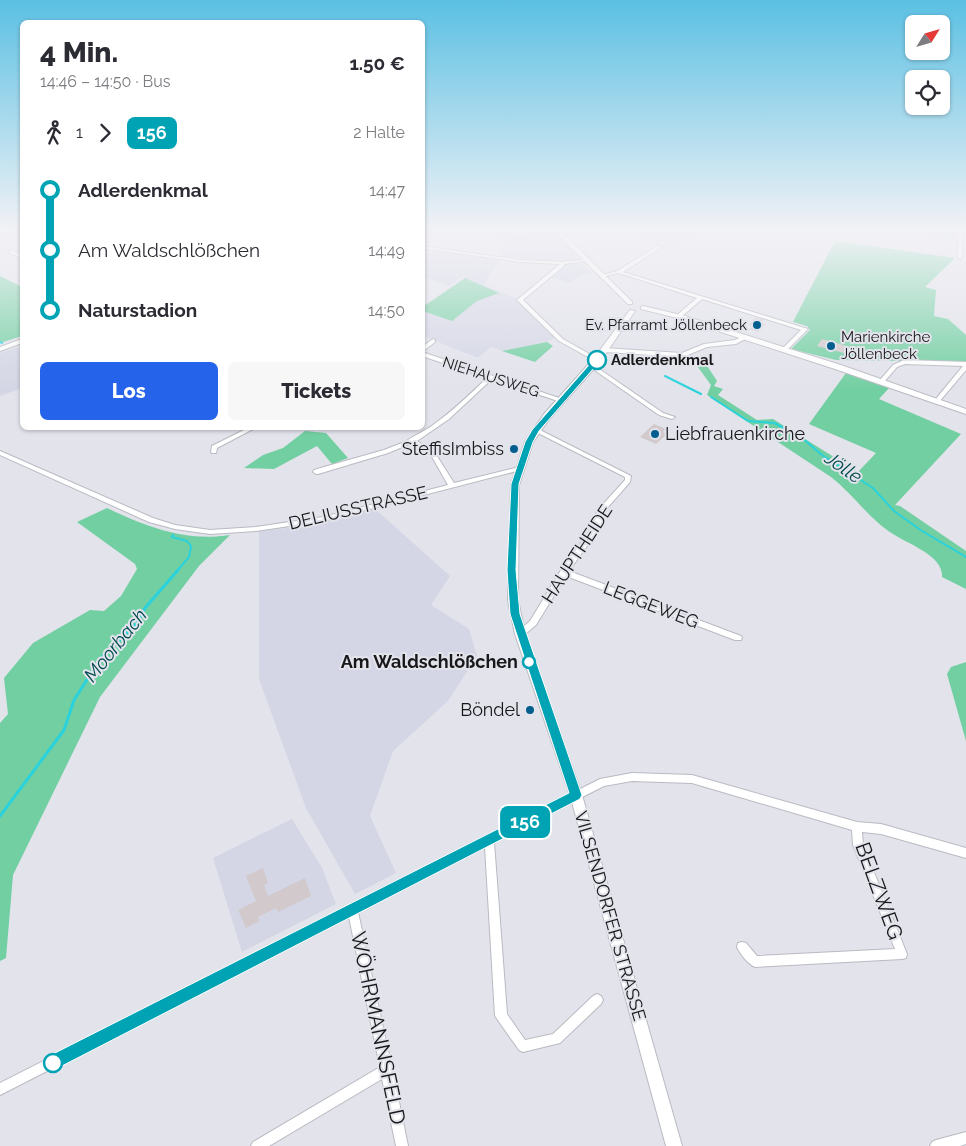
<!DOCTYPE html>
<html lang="de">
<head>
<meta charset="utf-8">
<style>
  body { margin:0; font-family:Raleway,sans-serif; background:#f7f7f7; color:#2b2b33; height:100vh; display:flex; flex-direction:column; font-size:19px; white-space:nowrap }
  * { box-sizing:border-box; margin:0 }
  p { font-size:16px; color:#7c7c81 }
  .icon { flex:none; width:28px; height:28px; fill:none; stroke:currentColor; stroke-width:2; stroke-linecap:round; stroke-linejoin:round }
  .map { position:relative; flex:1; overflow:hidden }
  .panel { position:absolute; left:20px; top:20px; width:405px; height:410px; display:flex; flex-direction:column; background:#fff; border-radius:8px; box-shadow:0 1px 4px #0004 }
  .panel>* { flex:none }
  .badge { padding:0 10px; border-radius:8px; font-size:18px; line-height:32px }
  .needle { width:32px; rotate:53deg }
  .controls { position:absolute; left:905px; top:15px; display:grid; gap:10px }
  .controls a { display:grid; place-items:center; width:45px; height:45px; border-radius:8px; background:#fff; box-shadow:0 1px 4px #0004; font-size:25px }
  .map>.badge { position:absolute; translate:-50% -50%; box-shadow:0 0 0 2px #fff }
  .legs { display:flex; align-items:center; gap:8px; height:55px; padding:0 20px; font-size:16px }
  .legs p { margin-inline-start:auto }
  .headline { display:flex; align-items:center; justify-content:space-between; height:85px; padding:0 20px }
  h1 { font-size:28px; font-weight:800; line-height:38px }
  .cta { display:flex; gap:10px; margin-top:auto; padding:10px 20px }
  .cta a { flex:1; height:58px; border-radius:8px; background:#2563eb; color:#fff; font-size:20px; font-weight:800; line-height:58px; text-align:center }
  .cta a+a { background:#f7f7f7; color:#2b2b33 }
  ul { padding:0 20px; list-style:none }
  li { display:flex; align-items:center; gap:18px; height:60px; font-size:19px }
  li i { display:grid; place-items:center; width:8px; height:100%; margin:0 6px; background:currentColor }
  li i::after { content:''; width:12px; height:12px; margin:-6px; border:4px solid; border-radius:50%; background:#fff }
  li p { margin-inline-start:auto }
  li:first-child i { background:linear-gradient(#0000 50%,currentColor 0) }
  li:last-child i { background:linear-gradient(currentColor 50%,#0000 0) }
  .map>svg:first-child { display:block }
  .built { fill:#d4d6e5 }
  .green { fill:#72cfa2 }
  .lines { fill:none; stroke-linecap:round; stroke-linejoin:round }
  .stream-far1 { stroke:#29d2dc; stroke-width:2 }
  .stream { stroke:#29d2dc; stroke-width:3 }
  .building { fill:#d2c9cc }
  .minor-casing { stroke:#b9bac2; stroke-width:2 }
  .secondary-casing { stroke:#b9bac2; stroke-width:2 }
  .minor { fill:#fff; fill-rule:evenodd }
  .secondary { fill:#fff; fill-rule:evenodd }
  .line-1 { fill:#00a3b4; stroke:#fff }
  .poi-dot { fill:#025e8f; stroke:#e2e3eb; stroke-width:2 }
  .stop-1-dot { fill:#fff; stroke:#00a3b4; stroke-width:2.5 }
  .labels { text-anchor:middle; stroke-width:4; stroke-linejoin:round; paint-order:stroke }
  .far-poi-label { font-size:15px; fill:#18181b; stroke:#e2e3eb; text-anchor:end }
  .far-stop-label { font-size:15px; font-weight:bold; fill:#18181b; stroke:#e2e3eb; text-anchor:start }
  .far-street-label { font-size:15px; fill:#18181b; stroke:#e2e3eb }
  .poi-label { font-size:18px; fill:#18181b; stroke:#e2e3eb; text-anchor:end }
  .street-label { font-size:18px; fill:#18181b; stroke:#e2e3eb }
  .stop-label { font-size:18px; font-weight:bold; fill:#18181b; stroke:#e2e3eb; text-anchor:end }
  .water-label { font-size:19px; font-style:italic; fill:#024b4f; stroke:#e2e3eb }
  .near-street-label { font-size:21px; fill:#18181b; stroke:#e2e3eb }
</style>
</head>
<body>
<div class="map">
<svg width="966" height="1146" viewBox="0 0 966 1146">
  <rect width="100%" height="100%" fill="#e2e3eb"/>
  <path class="built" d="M494,229H551L578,258L548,261L500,256V236H495Z
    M620,229H708L676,253Z
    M434,250L499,260L484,285L517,299L555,338L547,342L502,351L491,347L478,358L423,336V306L465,278L463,277L449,286L423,277V257Z
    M567,264H581L593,273L582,275L568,283L550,277Z
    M22,346V388L0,396V353Z
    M375,509L450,576L431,605L469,629L477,656L448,701L393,751L370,816L396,873L355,894L306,808L259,679V531L317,525Z
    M292,819L322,868L336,904L242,952L213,858Z"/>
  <path class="green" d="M874,229H955L956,236Z
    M835,241L955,258L925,287L936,290L934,316L948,319L966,335V362L836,360L791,349L810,330L807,326L793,322Z
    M0,276L22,287V336L0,343Z
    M465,278L499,293L477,301L452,321L423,311V307Z
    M547,342L553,346L535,362L502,351Z
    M693,357L706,364L717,381L714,386L723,389L718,395L757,420L773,419L858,472L876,453L809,424L846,373L890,387L879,399L961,434L895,505L900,506L966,551V589L942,577C944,556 908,544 893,534C869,519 853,494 831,477L710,397L707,395L711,385L692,359Z
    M305,431L326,433L348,458L332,464L317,446L274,469L244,468L263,455L283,448Z
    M107,508C147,527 186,542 230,535L199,566L100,697L13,875L6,958L0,961V723L8,714L4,678L33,643L90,610L104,611L121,596L137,569L135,564L77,522Z
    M966,662V741L947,674L951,667Z"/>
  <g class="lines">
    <path class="stream-far1" d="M0,342L2,343
      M665,376L701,394
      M711,397L748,421L774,423L800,436L822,455L873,488L894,511L922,531L966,557
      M173,535L172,537L187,541L191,546L189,557L177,571"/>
    <path class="stream" d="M0,816L64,730L74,700L101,658L137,623L145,608L178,570"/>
  </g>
  <path class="building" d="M521,235L529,244H511L512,236Z
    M755,318L763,320L761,323L765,324L758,332L750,329L753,326L749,325Z
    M822,339L844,345L848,347L844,353L817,346Z
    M654,424L666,429L663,432L667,434L656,444L640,437Z
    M263,868L268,883L264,885L268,896L305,878L311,896L278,912L276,908L258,917L259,921L246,928L238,910L256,901L246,876Z"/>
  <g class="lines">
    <defs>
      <path id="minor" d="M18,229H22V230L0,239V236Z
        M958,229H962V258L960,259L958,258Z
        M422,246L520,260L562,262L588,259V260L586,261L564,264V266L523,300L563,339L600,360L597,362L595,361L559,341L517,300L560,264L520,262L422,248Z
        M658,246L662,247L623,272L808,329L786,351H782V349L801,330L702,299L681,317H677V315L697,298L619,273L601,277L599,276L617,271Z
        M9,251H13L22,255V258L9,253Z
        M745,335L748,337L747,338L736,344L707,347L683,357L604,352L601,350L604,348L682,353L704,344L735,340Z
        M433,339L435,340V342L422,352V347Z
        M422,352L562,399V401H558L492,379L449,419L417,441L435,453L454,483L519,467L522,469L521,470L323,521L256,531L210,534L175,529L149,522L0,455V451L153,518L175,525L210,530L256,527L323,517L448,485L431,455L412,443L388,453L318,474H316L313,472L314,470L324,467L384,450L407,441C411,437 427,430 433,425C453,411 470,394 487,378L422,356Z
        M904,360L966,362V370L939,402L937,403L934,401L935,400L963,366L905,364L897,367L884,382H880V380L893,365Z
        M592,364L663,413L675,417L672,419L659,415L590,367V365Z
        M248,428H255L217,448L216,453H212L211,452L212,446Z
        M536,428L631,476L630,482L602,514V525L569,571L741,636L742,638L741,640H735L566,576L536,625L523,636H517L516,634L517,632L530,621L561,570L594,525L597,511L625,480V477L534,431V429Z
        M632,773L692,775L857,822L881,824L966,848V858L881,834L862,832L863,845L907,954L906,958L902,959L755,967C748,964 740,954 737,947L738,943L742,942L746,943L757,956L895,949L853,845L852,830L692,783L632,781L604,786L494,842L507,1014L525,1040L553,1034L593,996L597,994L601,996L603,1000L601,1004L560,1043L523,1052L519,1050L495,1016L485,847L358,912L391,1064L394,1069L393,1072L408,1146H396L382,1079L269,1146H251L253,1142L380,1067L349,917L0,1095V1083L600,779Z
        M966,1132V1144L960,1146H930L932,1142L936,1140Z"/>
      <path id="secondary" d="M552,229H559L632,302V304H628Z
        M643,306L685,316L841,365L966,409V414L835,369L681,319L641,309V307Z
        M630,310L635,311L600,362L550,418L533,442L519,485L518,600L525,634L582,795L682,1146H666L570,795L515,634L508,600L511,485L525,442L544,414L594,358Z
        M22,339V343L0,351V347Z"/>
    </defs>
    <use href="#minor" class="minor-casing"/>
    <use href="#secondary" class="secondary-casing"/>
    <use href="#minor" class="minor"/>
    <use href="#secondary" class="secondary"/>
  </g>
  <linearGradient id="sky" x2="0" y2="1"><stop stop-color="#5bc0e3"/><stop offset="0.59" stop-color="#f2f2f6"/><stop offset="1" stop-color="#f2f2f6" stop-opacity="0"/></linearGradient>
  <rect width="966" height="390" fill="url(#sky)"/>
  <path class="line-1" d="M595,358L601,360L539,431L533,442L519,484L516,570L520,614L582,795L580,799L58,1068L53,1071L47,1068L45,1063L47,1057L569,793L510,614L507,570L511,484L525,442L532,430Z"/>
  <g class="poi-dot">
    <circle cx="757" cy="325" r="5"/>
    <circle cx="831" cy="346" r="5"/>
    <circle cx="655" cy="434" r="5"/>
    <circle cx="514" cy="449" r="5"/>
    <circle cx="530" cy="710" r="5"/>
  </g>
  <g class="stop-1-dot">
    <circle cx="597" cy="360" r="9"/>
    <circle cx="529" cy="662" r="6"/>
    <circle cx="53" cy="1063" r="9"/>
  </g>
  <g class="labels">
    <g class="far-poi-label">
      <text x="747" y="330">Ev. Pfarramt Jöllenbeck</text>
      <text x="841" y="342" text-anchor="start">Marienkirche<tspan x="841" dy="17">Jöllenbeck</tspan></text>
    </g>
    <g class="far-stop-label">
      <text x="611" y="365">Adlerdenkmal</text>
    </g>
    <g class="far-street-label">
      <text transform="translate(491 377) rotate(18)" y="5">NIEHAUSWEG</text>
    </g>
    <g class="poi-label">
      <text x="665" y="440" text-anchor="start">Liebfrauenkirche</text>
      <text x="504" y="455">SteffisImbiss</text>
      <text x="520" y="716">Böndel</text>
    </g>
    <g class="street-label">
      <text transform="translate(358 508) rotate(-13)" y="6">DELIUSSTRASSE</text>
      <text transform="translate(577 554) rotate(-57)" y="6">HAUPTHEIDE</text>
      <text transform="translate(651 605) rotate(21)" y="6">LEGGEWEG</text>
      <text transform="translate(610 916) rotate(74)" y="6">VILSENDORFER STRASSE</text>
    </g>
    <g class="stop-label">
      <text x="518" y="668">Am Waldschlößchen</text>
    </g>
    <g class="water-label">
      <text transform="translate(844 467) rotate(35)" y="7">Jölle</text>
      <text transform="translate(115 645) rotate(-51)" y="7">Moorbach</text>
    </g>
    <g class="near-street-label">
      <text transform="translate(879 891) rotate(70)" y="7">BELZWEG</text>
      <text transform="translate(378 1028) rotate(78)" y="7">WÖHRMANNSFELD</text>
    </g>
  </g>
</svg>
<div class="controls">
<a><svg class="needle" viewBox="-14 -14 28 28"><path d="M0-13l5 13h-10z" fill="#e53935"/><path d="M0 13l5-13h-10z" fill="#7c7c81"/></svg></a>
<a><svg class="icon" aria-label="locate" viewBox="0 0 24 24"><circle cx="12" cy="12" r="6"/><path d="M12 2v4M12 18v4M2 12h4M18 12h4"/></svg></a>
</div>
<b class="badge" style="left:525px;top:822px;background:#00a3b4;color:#fff">156</b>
<section class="panel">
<div class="headline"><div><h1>4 Min.</h1><p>14:46 – 14:50 · Bus</p></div><b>1.50 €</b></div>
<div class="legs"><svg class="icon" aria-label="walk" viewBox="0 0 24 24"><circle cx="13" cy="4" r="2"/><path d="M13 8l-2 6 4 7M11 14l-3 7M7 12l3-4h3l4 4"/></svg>1<svg class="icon" aria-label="forward" viewBox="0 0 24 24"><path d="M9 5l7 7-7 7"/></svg><b class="badge" style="background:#00a3b4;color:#fff">156</b><p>2 Halte</p></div>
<ul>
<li><i style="color:#00a3b4"></i><b>Adlerdenkmal</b><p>14:47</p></li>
<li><i style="color:#00a3b4"></i><span>Am Waldschlößchen</span><p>14:49</p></li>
<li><i style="color:#00a3b4"></i><b>Naturstadion</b><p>14:50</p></li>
</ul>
<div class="cta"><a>Los</a><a>Tickets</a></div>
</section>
</div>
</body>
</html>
